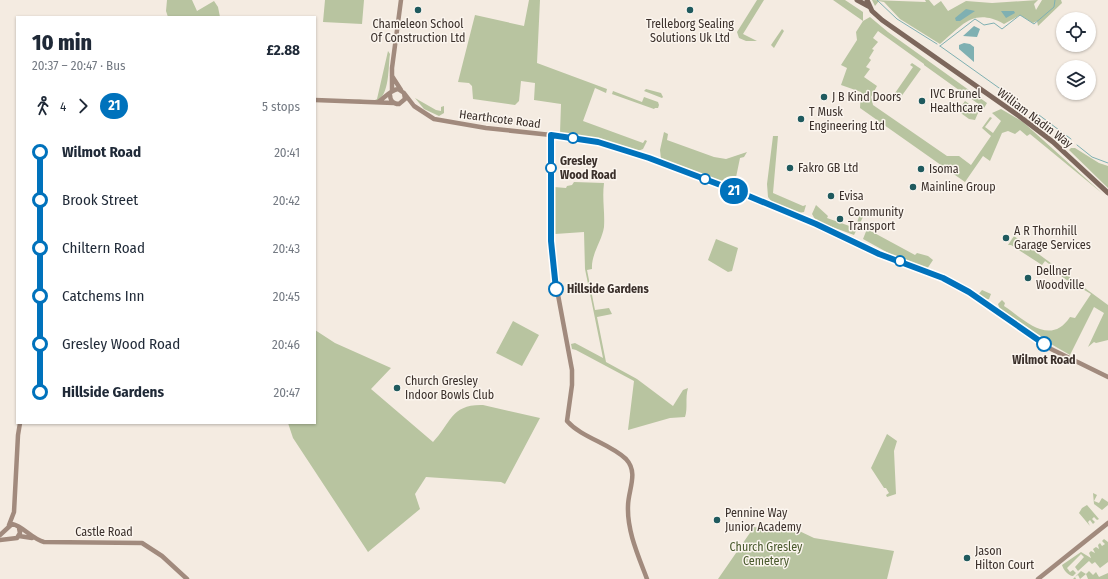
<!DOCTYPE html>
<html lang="en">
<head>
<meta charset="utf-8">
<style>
  body { margin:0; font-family:"Fira Sans Condensed",sans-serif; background:#f6f6f7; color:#1f2937; height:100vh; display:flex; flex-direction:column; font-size:15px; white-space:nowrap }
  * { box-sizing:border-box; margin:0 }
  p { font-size:13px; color:#747a83 }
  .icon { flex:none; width:22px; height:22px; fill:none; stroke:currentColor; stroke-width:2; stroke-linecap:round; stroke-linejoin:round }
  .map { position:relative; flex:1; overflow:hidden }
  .sheet { position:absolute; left:16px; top:16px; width:300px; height:408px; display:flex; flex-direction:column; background:#fff; border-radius:0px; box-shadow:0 1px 3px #0004 }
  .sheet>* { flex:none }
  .badge { padding:0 8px; border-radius:13px; font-size:14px; line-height:26px }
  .fabs { position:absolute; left:1056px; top:12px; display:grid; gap:8px }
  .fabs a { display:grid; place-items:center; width:40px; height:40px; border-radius:50%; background:#fff; box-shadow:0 1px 3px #0004; font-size:20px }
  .map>.badge { position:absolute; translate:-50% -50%; box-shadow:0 0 0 2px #fff }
  .legs { display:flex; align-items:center; gap:6px; height:44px; padding:0 16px; font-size:13px }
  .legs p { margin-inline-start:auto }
  .head { display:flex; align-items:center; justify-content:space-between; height:68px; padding:0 16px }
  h1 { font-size:22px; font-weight:800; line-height:30px }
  ul { padding:0 16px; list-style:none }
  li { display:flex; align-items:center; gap:14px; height:48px; font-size:15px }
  li i { display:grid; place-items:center; width:6px; height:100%; margin:0 5px; background:currentColor }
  li i::after { content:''; width:10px; height:10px; margin:-5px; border:3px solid; border-radius:50%; background:#fff }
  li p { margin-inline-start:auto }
  li:first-child i { background:linear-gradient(#0000 50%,currentColor 0) }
  li:last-child i { background:linear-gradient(currentColor 50%,#0000 0) }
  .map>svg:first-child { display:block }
  .green { fill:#b8c4a0 }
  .water { fill:#7fb0b2 }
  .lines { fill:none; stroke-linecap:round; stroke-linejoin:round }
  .stream { stroke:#7fb0b2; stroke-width:1 }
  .secondary { stroke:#a18a7d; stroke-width:4.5 }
  .primary { stroke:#7d675c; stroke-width:5 }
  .line-1-casing { stroke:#fff; stroke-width:9 }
  .line-1 { stroke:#0072bc; stroke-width:6 }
  .poi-dot { fill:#1f5a5e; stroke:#fbf5ee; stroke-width:1.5 }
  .stop-1-dot { fill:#fff; stroke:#0072bc; stroke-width:2 }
  .labels { text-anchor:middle; stroke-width:3; stroke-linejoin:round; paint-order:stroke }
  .poi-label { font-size:12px; fill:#3b302b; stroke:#fbf5ee; text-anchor:start }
  .street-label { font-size:12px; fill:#3b302b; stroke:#fbf5ee }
  .stop-label { font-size:12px; font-weight:bold; fill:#3b302b; stroke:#fbf5ee; text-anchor:start }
  .park-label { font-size:12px; fill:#4a5a2e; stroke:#fbf5ee }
</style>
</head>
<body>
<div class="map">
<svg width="1108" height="579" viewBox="0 0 1108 579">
  <rect width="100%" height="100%" fill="#f4ebe1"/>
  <path class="green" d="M167,0H192L197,11L214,1L218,7L220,17H168L166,11Z
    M325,0H364L362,24L323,22Z
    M529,0H540L537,63L607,89L606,93L595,88L583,121L643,143L645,140L647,141L643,149L638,151L595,138L560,133L561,104L534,100L535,83L521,81L519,101L515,105L473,99L472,86L469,83L458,82L475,15L524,26Z
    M757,0H764L743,34L757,41H746L739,38L737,32Z
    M833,0H845L863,12V21L870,17L888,32L987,103L984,108L924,65V64L878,31L873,38L878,42L872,49L874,50L869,58L871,60L866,67L870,69L864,77L877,86L871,97L873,105L947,156H959L971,165L991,136L982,128L990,117L992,118L985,127L993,133L1001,121L992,113L1001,109L1023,122L1103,194L1030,134L1027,136L1020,130L1015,134L1008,131L1002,133L990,161L983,156L965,182L860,108L861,92L841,85L847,68L841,65L857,40L856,32L863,21Z
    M872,0L926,2L925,0H929L934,6L941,1L948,11L966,1L992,3L1038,0L1034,4L1036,10L1042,0H1061L1062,3L1038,26L1037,21L1033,23L1020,15L1004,24C973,7 962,26 940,44L900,19L884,2L879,1L875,6Z
    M782,29L784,31L774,48L771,45Z
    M388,51L390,54C388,67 390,96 376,101C370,103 360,100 354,99L373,101L377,99Z
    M912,63L921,69L898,101L893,96L913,67L910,65Z
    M646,89L661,93L663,97L662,98L644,91Z
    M613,91L642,102L644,97L658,102L659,105L658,108H655L654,109L609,93L612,94Z
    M415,98L436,110L441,111V107L444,106V113L439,116L424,109Z
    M965,101L976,109L978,113L975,120L969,119L958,111Z
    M664,132L668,134L667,140L714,157L726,159L747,152L744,157L740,158L734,187L661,159L660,150Z
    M773,136H778L773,193L803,206L806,205L804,212L798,213L772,202L768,197L767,184Z
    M1071,148H1075L1099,163L1108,166V188L1069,150Z
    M574,182L604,183C602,199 605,212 604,227C602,241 591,254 592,269L587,270L595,310L609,308L612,314L597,317L606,362L637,379L673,406L683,390L688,388C685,398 688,408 685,417L670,418L628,430L634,381L576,350L572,349L571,344L575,343L603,358L585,269L584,232L555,234L554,187L566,188L567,186L572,185Z
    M816,205L828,216L827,218L855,228L860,214L863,217L854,235L816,221L812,214Z
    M867,229L915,255L917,253L928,256L933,260L927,269L892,255L863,239Z
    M1014,236L1108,305V340L1096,343L1094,342L1088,347L1104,313L1094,307L1070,355L1044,340L1000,310L998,304L1002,300L1005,303L1004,306C1025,320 1050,347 1070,317L1075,318L1091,294L1076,285L1075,286L1050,268L1052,266L1045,261L1042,265L1011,245H1008Z
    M716,239L738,248L732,271L728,272L708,260Z
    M982,290L991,294L989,299L986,300L978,295Z
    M513,321L539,335L522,366L496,353Z
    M315,330L335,343L391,368L371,389L433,442C451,423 451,404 483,405L540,418L505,484L501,482L426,477L415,494L420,509L368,552L293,438L288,423H315Z
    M887,434L897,441L894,451L896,494L887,497L886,495L889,493L886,488H884L871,468Z
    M1093,493L1097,495L1094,501L1099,503L1102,498L1108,502V505L1102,510L1094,504Z
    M1087,505L1099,519L1097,520L1094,517L1092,519L1095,522L1093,524L1090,520L1088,522L1090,526L1079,513L1082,508Z
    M754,527L773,530L795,529L814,538L894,551L887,579H718Z
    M1104,539L1108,542V562L1100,568L1095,562L1092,564L1089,561L1078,571L1075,567L1084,557L1081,554L1067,568L1070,572L1073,570L1076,573L1073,576C1068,576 1063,569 1062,565L1081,552L1091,558L1089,553L1091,551L1095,553L1093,549L1096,547L1099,549L1098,545L1100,543L1102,546L1105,544L1102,541Z
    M1081,571L1086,574L1089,571L1093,575L1096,572L1099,577L1108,573V579H1088L1086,574L1080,579L1078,575L1075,577L1076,579H1073Z"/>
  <path class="water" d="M966,9L975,11L960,21H956L955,18Z
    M1001,11H1014L1015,13L1006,18Z
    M974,26L980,29L977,37L963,36Z
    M964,43L970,44L974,47V62L959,49V45Z"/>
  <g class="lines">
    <path class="stream" d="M877,0L897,19L937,44
      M940,46L975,19L984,25L994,23L1002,29L1020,15L1034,24L1054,7L1055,0
      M940,46L1016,100
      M1035,112L1071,139
      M1077,145L1092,157L1108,163"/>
    <path class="secondary" d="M392,76L401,90
      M392,91V68L401,0
      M404,93L414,106L434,119L486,128L551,135L598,142L649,158L739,192L816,224L879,254L943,278L969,292L1051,349L1108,377
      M315,100L394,103
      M378,102C384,98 391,90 398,89L404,93L405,99L399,104C393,104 390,100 390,95
      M551,135V241L553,268L572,370V385L567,421C582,438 609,443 626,459C639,473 628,490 628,506C627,531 638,555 647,579
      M9,525L14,512L18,435L20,423
      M0,535L12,524C23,526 32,539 44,542L142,543L162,556L187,579
      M19,536L32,538
      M0,540L17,538L20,533L19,528
      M1038,579L1108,523"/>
    <path class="primary" d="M857,0L870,7
      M867,0L872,11L882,20L1019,116L1053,142L1108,193"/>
  </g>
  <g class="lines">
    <defs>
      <path id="line-1" d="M556,289L551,241V135L598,142L649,158L739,192L816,224L879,254L943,278L969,292L1044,344"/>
    </defs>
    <use href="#line-1" class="line-1-casing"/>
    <use href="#line-1" class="line-1"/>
  </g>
  <g class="poi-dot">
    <circle cx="418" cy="10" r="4"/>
    <circle cx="690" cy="10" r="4"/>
    <circle cx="824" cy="97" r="4"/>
    <circle cx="922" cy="101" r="4"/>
    <circle cx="801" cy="119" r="4"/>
    <circle cx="790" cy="168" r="4"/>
    <circle cx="921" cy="169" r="4"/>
    <circle cx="913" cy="187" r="4"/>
    <circle cx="831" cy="196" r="4"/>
    <circle cx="840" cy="219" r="4"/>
    <circle cx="1006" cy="238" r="4"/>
    <circle cx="1028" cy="278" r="4"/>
    <circle cx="397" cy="388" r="4"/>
    <circle cx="717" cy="520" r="4"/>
    <circle cx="967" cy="558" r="4"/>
  </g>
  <g class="stop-1-dot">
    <circle cx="573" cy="138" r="5"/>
    <circle cx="551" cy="168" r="5"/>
    <circle cx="705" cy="179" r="5"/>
    <circle cx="900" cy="261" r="5"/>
    <circle cx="556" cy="289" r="7"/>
    <circle cx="1044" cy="344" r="7"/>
  </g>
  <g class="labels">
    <g class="poi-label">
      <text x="418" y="28" text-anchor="middle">Chameleon School<tspan x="418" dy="14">Of Construction Ltd</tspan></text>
      <text x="690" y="28" text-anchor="middle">Trelleborg Sealing<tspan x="690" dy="14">Solutions Uk Ltd</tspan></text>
      <text x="930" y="98">IVC Brunel<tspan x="930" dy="14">Healthcare</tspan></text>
      <text x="832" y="101">J B Kind Doors</text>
      <text x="809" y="116">T Musk<tspan x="809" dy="14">Engineering Ltd</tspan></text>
      <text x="798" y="172">Fakro GB Ltd</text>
      <text x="929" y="173">Isoma</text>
      <text x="921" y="191">Mainline Group</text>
      <text x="839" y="200">Evisa</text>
      <text x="848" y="216">Community<tspan x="848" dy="14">Transport</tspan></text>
      <text x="1014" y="235">A R Thornhill<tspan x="1014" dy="14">Garage Services</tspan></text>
      <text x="1036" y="275">Dellner<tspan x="1036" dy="14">Woodville</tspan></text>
      <text x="405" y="385">Church Gresley<tspan x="405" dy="14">Indoor Bowls Club</tspan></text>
      <text x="725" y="517">Pennine Way<tspan x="725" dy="14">Junior Academy</tspan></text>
      <text x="975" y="555">Jason<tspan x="975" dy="14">Hilton Court</tspan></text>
    </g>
    <g class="street-label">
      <text transform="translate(1035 118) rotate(37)" y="4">William Nadin Way</text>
      <text transform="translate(500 119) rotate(7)" y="4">Hearthcote Road</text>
      <text x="104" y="536">Castle Road</text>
    </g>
    <g class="stop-label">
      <text x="560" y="165">Gresley<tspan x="560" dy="14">Wood Road</tspan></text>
      <text x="567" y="293">Hillside Gardens</text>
      <text x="1044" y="364" text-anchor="middle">Wilmot Road</text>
    </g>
    <g class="park-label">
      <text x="766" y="551">Church Gresley<tspan x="766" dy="14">Cemetery</tspan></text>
    </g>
  </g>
</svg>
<div class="fabs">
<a><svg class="icon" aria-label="locate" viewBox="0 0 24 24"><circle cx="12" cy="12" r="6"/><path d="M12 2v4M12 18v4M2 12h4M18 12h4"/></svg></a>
<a><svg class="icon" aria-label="layers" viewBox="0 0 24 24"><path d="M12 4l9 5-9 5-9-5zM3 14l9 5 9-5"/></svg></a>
</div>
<b class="badge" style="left:734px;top:191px;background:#0072bc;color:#fff">21</b>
<section class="sheet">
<div class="head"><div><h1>10 min</h1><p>20:37 – 20:47 · Bus</p></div><b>£2.88</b></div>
<div class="legs"><svg class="icon" aria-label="walk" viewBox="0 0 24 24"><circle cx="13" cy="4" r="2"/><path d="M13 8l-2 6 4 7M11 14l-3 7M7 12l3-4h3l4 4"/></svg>4<svg class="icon" aria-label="forward" viewBox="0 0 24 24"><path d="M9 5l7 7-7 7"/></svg><b class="badge" style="background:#0072bc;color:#fff">21</b><p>5 stops</p></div>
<ul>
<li><i style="color:#0072bc"></i><b>Wilmot Road</b><p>20:41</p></li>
<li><i style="color:#0072bc"></i><span>Brook Street</span><p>20:42</p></li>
<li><i style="color:#0072bc"></i><span>Chiltern Road</span><p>20:43</p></li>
<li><i style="color:#0072bc"></i><span>Catchems Inn</span><p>20:45</p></li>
<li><i style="color:#0072bc"></i><span>Gresley Wood Road</span><p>20:46</p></li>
<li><i style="color:#0072bc"></i><b>Hillside Gardens</b><p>20:47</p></li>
</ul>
</section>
</div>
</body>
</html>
